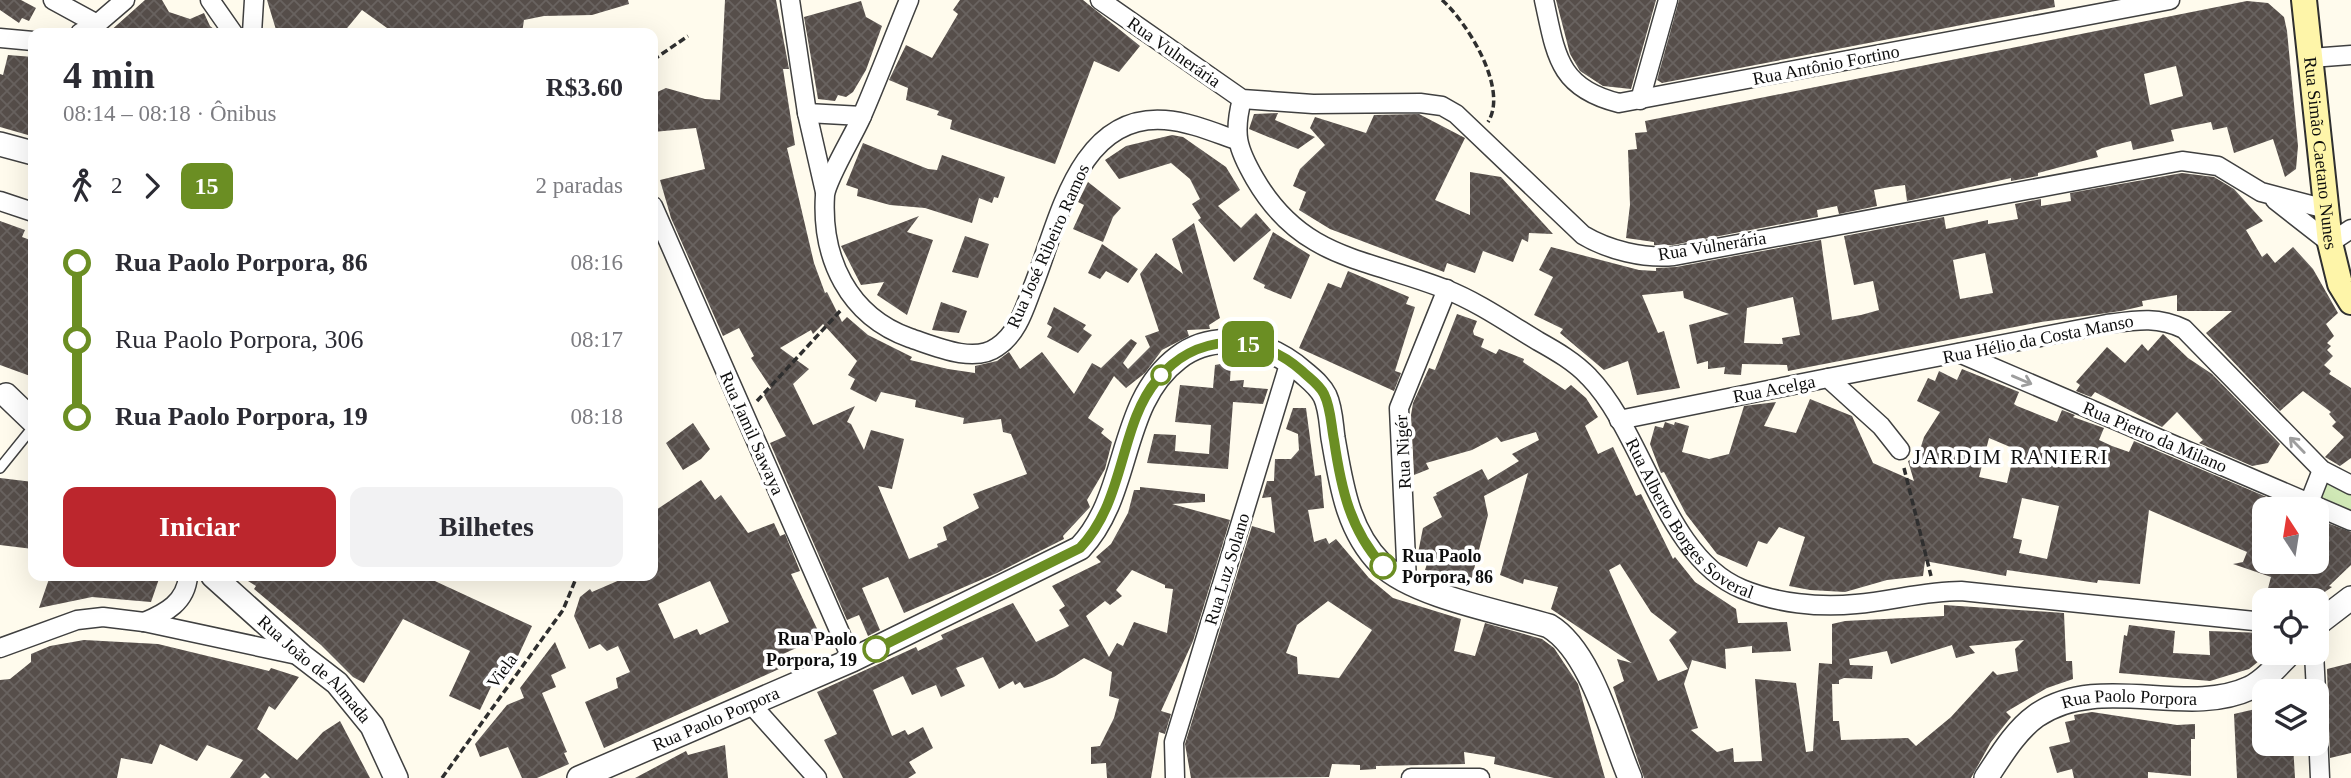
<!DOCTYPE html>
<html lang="pt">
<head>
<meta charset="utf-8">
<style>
  body { margin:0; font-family:"Times New Roman",serif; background:#f2f2f3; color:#2b2b33; height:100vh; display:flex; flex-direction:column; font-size:26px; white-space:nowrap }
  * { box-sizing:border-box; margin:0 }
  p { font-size:23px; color:#7c7c81 }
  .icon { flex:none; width:38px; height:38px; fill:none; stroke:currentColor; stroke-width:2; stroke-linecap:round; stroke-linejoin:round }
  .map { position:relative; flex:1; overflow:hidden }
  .side { position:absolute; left:28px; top:28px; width:630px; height:553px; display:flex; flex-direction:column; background:#fff; border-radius:14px; box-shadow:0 7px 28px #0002 }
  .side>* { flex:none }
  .badge { padding:0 14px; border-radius:10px; font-size:24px; line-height:46px }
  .needle { width:46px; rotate:348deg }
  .tools { position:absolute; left:2252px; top:497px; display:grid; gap:14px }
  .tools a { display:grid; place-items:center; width:77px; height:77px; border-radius:14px; background:#fff; box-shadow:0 7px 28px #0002; font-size:35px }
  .map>.badge { position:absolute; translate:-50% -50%; box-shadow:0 0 0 4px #fff }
  .legs { display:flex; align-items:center; gap:10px; height:77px; padding:0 35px; font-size:23px }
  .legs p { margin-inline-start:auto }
  .summary { display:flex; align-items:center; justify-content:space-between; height:119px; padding:0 35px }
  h1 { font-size:38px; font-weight:700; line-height:52px }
  .button { display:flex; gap:14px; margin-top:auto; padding:14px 35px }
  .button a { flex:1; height:80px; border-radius:14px; background:#bc262d; color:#fff; font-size:28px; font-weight:700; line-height:80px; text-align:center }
  .button a+a { background:#f2f2f3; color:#2b2b33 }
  ul { padding:0 35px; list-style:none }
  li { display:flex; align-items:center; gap:24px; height:77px; font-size:26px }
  li i { display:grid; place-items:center; width:10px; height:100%; margin:0 9px; background:currentColor }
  li i::after { content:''; width:18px; height:18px; margin:-9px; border:5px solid; border-radius:50%; background:#fff }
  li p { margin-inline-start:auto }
  li:first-child i { background:linear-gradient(#0000 50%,currentColor 0) }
  li:last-child i { background:linear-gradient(currentColor 50%,#0000 0) }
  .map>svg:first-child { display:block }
  .park { fill:#d1e9b7 }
  .building { fill:url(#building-cross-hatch); fill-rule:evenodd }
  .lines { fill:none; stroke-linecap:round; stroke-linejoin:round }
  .service-casing { stroke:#404040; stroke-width:12 }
  .minor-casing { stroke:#404040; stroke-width:21 }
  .tertiary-casing { stroke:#404040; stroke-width:26 }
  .secondary-casing { stroke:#2f2f2f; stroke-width:28 }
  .path { stroke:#2f2f2f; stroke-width:3.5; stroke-dasharray:7 3.5; stroke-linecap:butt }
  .service { stroke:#fff; stroke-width:9 }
  .minor { stroke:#fff; stroke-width:18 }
  .tertiary { stroke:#fff; stroke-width:23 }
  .secondary { stroke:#fef5a9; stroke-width:24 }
  .oneway { stroke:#9e9e9e }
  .line-1-casing { stroke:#fff; stroke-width:16 }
  .line-1 { stroke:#6b8e23; stroke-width:10 }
  .stop-1-dot { fill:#fff; stroke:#6b8e23; stroke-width:3.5 }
  .labels { text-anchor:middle; stroke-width:7; stroke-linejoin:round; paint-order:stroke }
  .street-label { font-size:18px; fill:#0d0d0d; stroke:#fff }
  .stop-label { font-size:18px; font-weight:bold; fill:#0d0d0d; stroke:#fff; text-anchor:start }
  .quarter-label { font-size:21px; letter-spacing:2px; fill:#0d0d0d; stroke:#fff }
</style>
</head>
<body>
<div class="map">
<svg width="2351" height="778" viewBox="0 0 2351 778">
  <defs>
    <pattern id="building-cross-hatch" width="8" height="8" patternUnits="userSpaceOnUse" patternTransform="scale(1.75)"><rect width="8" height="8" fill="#564e4a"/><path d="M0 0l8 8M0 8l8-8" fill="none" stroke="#696360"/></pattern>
  </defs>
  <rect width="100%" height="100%" fill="#fffbed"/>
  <path class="park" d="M2325,478L2351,490V518L2313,505Z"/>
  <path class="building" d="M0,0H21L36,8L29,21L22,18L19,23L0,10Z
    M145,0H162L169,12L190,19L204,13L210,26L219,33H108Z
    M267,0H628L629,4L592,15L544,16L524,20L522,33H394L362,10L343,33H277Z
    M725,0H776L789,69H783L795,145L787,148L814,263L825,293L827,292L842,322L847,317L868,335L912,357L910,360L948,369L975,373V366L997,361L1009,352L1020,369L1042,352L1074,394L1092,363L1101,368L1131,339L1137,343L1123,363L1128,369L1150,347L1145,336L1159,331L1140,274L1156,253L1183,274L1172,239L1194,223L1220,318L1209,325L1210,329L1187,330L1189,336L1162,350L1145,373L1126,388L1114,376L1088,418L1104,429L1101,433L1112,442L1105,469L1087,500L1090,507L1063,536L1064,539L997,573L904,613L888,577L862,588L880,630L868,636L859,615L847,620L770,443L786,436L764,395L771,388L751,358L754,356L739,328L723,336L671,218L660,180L705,169L696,128L653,132V94L666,88L705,99L720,100ZM823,324L857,361L848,375L855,379L850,389L876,402L881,392L916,400L915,407L964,418L963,424L1001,419L1003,432L1011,434L1027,474L973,494L979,508L943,527L947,540L937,544L938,547L909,559L878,486L892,489L904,439L871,430L864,450L851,424L847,422L855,406L813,425L793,384L809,369L780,348L811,330L813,334Z
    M960,0H1083L1140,46L1119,72L1094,61L1055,164L950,129L952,120L937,115L939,111L906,100L908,88L889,80L906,45L932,58L958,14L953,10Z
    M1556,0H1656L1631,89L1603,86L1580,71L1570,54Z
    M1679,0H2054L2055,7L1662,83L1657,80Z
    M861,1L866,17L882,26L866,70L853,92L846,97L838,95L835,101L818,99L804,17Z
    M2247,1L2268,3L2284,17L2287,31L2298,146L2296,169L2285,177L2273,139L2234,153L2227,127L2213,130L2211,122L2171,130L2174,141L2133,150L2131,141L2102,148L2096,151L2098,157L2038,173V176L2011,181V178L1907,201L1905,185L1890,187L1874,190L1877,206L1839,214L1837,206L1817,210L1818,217L1673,245H1654V242L1626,238L1630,205L1628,150L1637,149L1635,133L1647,132L1645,121ZM2176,66L2183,96L2150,105L2144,74Z
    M8,55L33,57L30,115L33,116L28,135L0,127V74L3,75Z
    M1278,113L1275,120L1315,137L1298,149L1249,129L1254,114Z
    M1419,114L1465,138L1435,200L1470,215V172L1501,177L1553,234L1529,233L1528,242L1522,239L1513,262L1483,251L1475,273L1447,263L1444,272L1330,229L1299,210L1306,192L1293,186L1300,169L1325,145L1310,128L1315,117L1366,133L1374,115Z
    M1172,135L1183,137L1226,167L1240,190L1218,206L1241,228L1256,213L1271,230L1234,262L1198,220L1201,218L1192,204L1200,199L1190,179L1171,163L1119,179L1105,160L1126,146Z
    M863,143L928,169L937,170L942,155L1005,177L998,198L994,197L992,203L979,198L972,223L925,208L890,205L857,196L858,189L846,185Z
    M2182,173L2214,177L2234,189L2263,221L2246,230L2262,257L2267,253L2275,263L2293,247L2313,269L2338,313L2326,324L2334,336L2327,343L2331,346L2327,350L2333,356L2324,365L2331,371L2329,374L2351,388V458L2340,466L2325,457L2344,437L2332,426L2336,422L2329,414L2331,412L2303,391L2280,411L2206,333L2232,311H2177V295L2142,301L2143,306L2121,311L2041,322L1788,371L1787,365L1742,364L1741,375L1724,374L1725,367L1708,369V361L1697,364L1689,325L1729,314L1684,298L1683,291L1642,295L1658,333L1664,331L1680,388L1637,395L1628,361L1604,370L1560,333L1563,329L1534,315L1553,277L1539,270L1551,247L1639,270L1656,271V268L1676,267L1821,240L1832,320L1861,315L1879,310L1873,281L1854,285L1844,236L1944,217L1946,229L1988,220V224L2018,219L2015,204L2041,199V206L2071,201L2070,193ZM1985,253L1993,293L1960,299L1953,260ZM1793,297L1800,335L1782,338L1783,344L1744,343L1747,308Z
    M1088,182L1121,208L1113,217L1103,242L1073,229L1084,205L1078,202Z
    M919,216L907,232L933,240L907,315L877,295L884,282L861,285L841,246Z
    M0,221L25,230L22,237L33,241V377L0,365Z
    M1273,232L1310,255L1291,299L1264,288L1265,285L1253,279Z
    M965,236L989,244L978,278L952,272Z
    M1102,244L1138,269L1128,283L1106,271L1100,279L1088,273Z
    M1348,271L1409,297L1406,304L1415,307L1395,371L1401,373L1394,391L1299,348L1328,283L1341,288Z
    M941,302L967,311L959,333L932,330Z
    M1054,307L1086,325L1083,329L1092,335L1078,353L1047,337L1052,327L1047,324Z
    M1457,314L1477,321L1473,331L1474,335L1484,339L1481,347L1496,354L1499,349L1524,359L1523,362L1565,390L1571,385L1586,398L1598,417L1585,426L1598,454L1613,447L1636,496L1641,494L1673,559L1675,557L1695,582L1736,609L1738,623L1787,622L1791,651L1752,653V646L1725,649L1726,669L1692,660L1684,684L1698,728L1691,730L1717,752L1733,748L1734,762L1762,761L1755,679L1796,683L1806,752L1813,751L1819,663L1832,664V624L1845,621L1944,616V605L2064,613L2066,661H2072L2073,679L2047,688L2006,712L2011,717L1991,742L1971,778H1644L1613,687L1624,681L1617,659L1632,663L1551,609L1558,587L1524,579L1523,584L1500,575L1528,473L1484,496L1488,515L1471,581L1425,570L1428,561L1417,558L1423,528L1442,517L1433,497L1437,495L1436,493L1482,469L1488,480L1519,461L1512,454L1539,440L1536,432L1501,442L1497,437L1472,450L1426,463L1429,469L1414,475L1411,415L1413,403L1429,368L1435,370ZM1620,564L1651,612L1677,632L1669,640L1688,669L1658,681L1609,570ZM2024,640L2015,649L2018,671L1997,675L1993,671L1951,717L1916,746L1908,738L1841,740L1839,721H1833L1832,684H1839V680L1844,678L1872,679L1873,666L1850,665L1849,659L1887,651L1891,664L1952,645L1956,658L1975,653L1969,646Z
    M2163,334L2188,358L2212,374L2280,444L2268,463L2252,466L2199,443L2203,440L2177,412L2162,427L2095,392L2091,397L2076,391L2080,385L2076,382L2107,347L2125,363L2142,344L2148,351Z
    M1231,362L1230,381L1244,380L1243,387L1268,389L1263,404L1233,402L1228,469L1147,463L1154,434L1176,435L1175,451L1209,454L1211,425L1175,422L1180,385L1213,388L1215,365Z
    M1962,369L2019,392L2014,404L2017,406L2057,422L2062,410L2075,415L2073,417L2104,428L2099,440L2112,446L2129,452L2134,441L2295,509H2264V562H2317V519L2351,532V565L2329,586L2332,587L2313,600H2265L2271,577L2233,564L2243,562L2247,552L2149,510L2140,584L2098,580L2097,583L2007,570L2006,576L1925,561L1923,576L1887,580L1845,592L1810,590L1789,586L1805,537L1779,527L1767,544L1758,541L1747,567L1717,554L1686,514L1664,472L1661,473L1650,444L1655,426L1663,428L1665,422L1674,425L1675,422L1689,426L1682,452L1709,459L1729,454L1744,406L1776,402L1764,426L1796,433L1810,399L1852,416L1873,463L1914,481L1908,461L1918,456L1924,437L1940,412L1917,401L1928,378L1935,381L1939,371L1957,380ZM1989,438L2015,449L2007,483L1979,477ZM2022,498L2059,506L2047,559L2019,553L2022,540L2013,538Z
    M1293,408H1306L1315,476L1321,475L1324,508L1308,510L1314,542L1326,538L1329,544L1336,539L1369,578L1393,598L1461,619L1454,651L1475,656L1485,623L1542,639L1554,648L1578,684L1605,778H1554L1494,764L1495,757L1464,752L1465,764L1376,766V769L1360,770V765L1332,764L1329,777L1191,778L1185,744L1252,526L1275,533L1271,497L1262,498L1267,481H1274L1275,459H1291L1299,450L1298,434L1286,429ZM1328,601L1372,630L1339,678L1298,674L1297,657L1286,653L1297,625Z
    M693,423L710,449L701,459L683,470L666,443Z
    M0,478L33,482V549L0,545Z
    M701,480L715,500L721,495L748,533L774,523L780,536L785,534L800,571L791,574L821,637L774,658L779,669L604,748L585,702L618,688L616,678L630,672L618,646L607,651L600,644L589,649L574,616L580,597L590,589L592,592L629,576H653V512ZM710,581L729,622L700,635L697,629L674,639L658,604Z
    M1140,487L1205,494V502L1172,504L1230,520L1193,641L1161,711L1171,714L1165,734L1159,732L1151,778H1107L1106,763L1091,764V747L1100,746L1114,718L1119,699L1109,696L1112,672L1084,658L1054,677L1032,686L1024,688L1020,682L1015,685L1013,681L999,689L983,657L956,668L965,686L941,697L936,685L912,695L903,676L873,690L892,736L905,730L908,735L923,727L933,748L909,762L916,773L908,778H843L824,740L837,734L817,692L916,647L918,651L943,639L941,635L1013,603L1036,642L1069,626L1059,610L1065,606L1052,586L1101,562L1096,557L1111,544L1128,513L1134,490H1140ZM1132,570L1165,585V588L1173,589L1167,633L1134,622L1123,646L1117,643L1109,657L1086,616L1105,601L1110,605L1122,596L1116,590Z
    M50,576H160L151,602L92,597L39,608Z
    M240,576H424L532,626L512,669L506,655L480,710L449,696L470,651L403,619L364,683L353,677L321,645L254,589L256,586Z
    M2129,625L2175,631L2173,653L2210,655L2209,631L2263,633L2264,657L2249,669L2210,681L2119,673L2124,635L2127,636Z
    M84,640L158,644L269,671L271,668L299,677L275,710L269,706L257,729L297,760L323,732L340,721L370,778H270L265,773L260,778H230L243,760L207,745L197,761L160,744L152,764L121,758L117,778H0V680L10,679L31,662V654L50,646Z
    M555,642L566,668L551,675L556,687L542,693L567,752L564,753L569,764L537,778H522L508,747L480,757L475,744L507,705L524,698L520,688Z
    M2351,663V753L2330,758L2327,669Z
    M2264,707V744H2293L2295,778H2237L2234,714Z
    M2092,712L2177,725L2195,724V739H2191V776L2148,772V778H2074L2072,769L2057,773L2049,747L2070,742L2065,722L2075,720L2074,715Z
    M725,745L728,778H635L686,751L688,755Z"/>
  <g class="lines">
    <defs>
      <path id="service" d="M0,468L33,427"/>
      <g id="minor">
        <path d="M53,0L97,24"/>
        <path d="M210,0L233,33"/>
        <path d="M790,0L807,113L825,192"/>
        <path d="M909,0C893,39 878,79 861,118C853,136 827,179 825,195C821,258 848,316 910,338C934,346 974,364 997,347C1017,334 1024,310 1032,289C1058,226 1076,113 1165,120C1190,122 1213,132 1236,140"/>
        <path d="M1100,0L1242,99L1313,104L1420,103L1442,106L1456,114L1583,235C1608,250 1644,259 1674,256L2182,161L2218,166L2261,192L2326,209"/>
        <path d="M1544,0C1556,55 1558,88 1619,103L2170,0"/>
        <path d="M80,33L97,24L125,0"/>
        <path d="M252,33L254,0"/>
        <path d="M0,38L33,41"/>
        <path d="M2311,58L2351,55"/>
        <path id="s1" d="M1242,99C1233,134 1237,148 1255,179C1302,260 1366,258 1445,289C1478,302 1508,323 1538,341C1556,351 1575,362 1589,377C1644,433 1665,558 1742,589C1776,603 1819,608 1856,604C1892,601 1925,591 1961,591L2264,622"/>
        <path d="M1640,100L1668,0"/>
        <path d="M807,113L862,116"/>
        <path d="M2275,200L2330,243L2351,229"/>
        <path d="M0,201L33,212"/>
        <path d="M653,206L852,660"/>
        <path d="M1959,353L2351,521"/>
        <path d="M1828,378L2107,324C2136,320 2158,316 2184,329L2322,470L2351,485"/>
        <path d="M1619,420L1828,378L1881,426L1900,450"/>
        <path d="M2309,503L2322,470"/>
        <path d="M1407,582L1399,408L1447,289"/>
        <path d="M144,622C166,613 186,602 188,576"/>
        <path d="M0,648L77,620L103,617L144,622L302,656"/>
        <path d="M2314,653L2316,691"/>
        <path d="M750,703L817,778"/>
        <path d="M2317,710L2320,778"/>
        <path d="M1175,778L1174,742L1290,361"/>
        <path d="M1411,778H1480"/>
      </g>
      <g id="tertiary">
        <path d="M0,144L33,153"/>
        <path d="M6,395L33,421"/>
        <path id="s2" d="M213,576L302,656L337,683L372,726L396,778"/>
        <path d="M2317,624L2351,598"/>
        <path id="s3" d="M579,778L852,660L1080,548C1131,495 1118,403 1178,358C1217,328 1270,343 1304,373C1312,380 1320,386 1325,396C1331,409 1331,424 1333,438C1341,483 1347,530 1381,564C1414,596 1503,612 1549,626C1591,651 1611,733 1630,778"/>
        <path id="s4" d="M1986,778C2000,757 2015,731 2036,716C2099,672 2186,718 2250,688C2266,680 2278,665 2290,653"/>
      </g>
      <g id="secondary">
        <path id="s5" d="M2304,0L2330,243L2340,284L2351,302"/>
      </g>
    </defs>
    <use href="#service" class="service-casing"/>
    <use href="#minor" class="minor-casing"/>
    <use href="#tertiary" class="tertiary-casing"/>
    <use href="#secondary" class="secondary-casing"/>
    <path class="path" d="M1442,0C1467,22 1509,89 1488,122
      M653,60L688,36
      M757,401L842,309
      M1904,468L1931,576
      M442,778L563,610L577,576"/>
    <use href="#service" class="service"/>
    <use href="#minor" class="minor"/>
    <use href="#tertiary" class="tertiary"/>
    <use href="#secondary" class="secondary"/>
  </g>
  <defs><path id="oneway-shaft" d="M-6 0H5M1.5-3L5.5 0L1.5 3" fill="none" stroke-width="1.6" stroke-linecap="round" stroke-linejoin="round" transform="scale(1.75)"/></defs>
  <g class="oneway">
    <use href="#oneway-shaft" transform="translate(2022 380) rotate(23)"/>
    <use href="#oneway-shaft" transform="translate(2297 445) rotate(-134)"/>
  </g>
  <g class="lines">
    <defs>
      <path id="line-1" d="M876,649L1080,548C1126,500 1119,425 1157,380C1195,333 1257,331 1302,371C1309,378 1319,384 1324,394C1331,408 1331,425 1334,440C1341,488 1350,530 1383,566"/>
    </defs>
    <use href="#line-1" class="line-1-casing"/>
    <use href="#line-1" class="line-1"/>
  </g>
  <g class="stop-1-dot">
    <circle cx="1161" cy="375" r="9"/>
    <circle cx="1383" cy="566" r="12"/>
    <circle cx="876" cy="649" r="12"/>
  </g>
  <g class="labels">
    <g class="street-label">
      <text transform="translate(1174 52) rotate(35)" y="6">Rua Vulnerária</text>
      <text transform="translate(1826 65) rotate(-11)" y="6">Rua Antônio Fortino</text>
      <text dy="6" stroke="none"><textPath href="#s5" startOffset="154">Rua Simão Caetano Nunes</textPath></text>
      <text transform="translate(1048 246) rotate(-66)" y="6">Rua José Ribeiro Ramos</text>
      <text transform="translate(1712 246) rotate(-9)" y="6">Rua Vulnerária</text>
      <text transform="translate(2038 339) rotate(-11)" y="6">Rua Hélio da Costa Manso</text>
      <text transform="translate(1774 389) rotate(-11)" y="6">Rua Acelga</text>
      <text transform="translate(752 433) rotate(66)" y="6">Rua Jamil Sawaya</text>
      <text transform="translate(2155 437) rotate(23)" y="6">Rua Pietro da Milano</text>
      <text transform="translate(1403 452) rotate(-93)" y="6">Rua Nigér</text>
      <text dy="6" stroke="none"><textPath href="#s1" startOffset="656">Rua Alberto Borges Soveral</textPath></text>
      <text transform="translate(1227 569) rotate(-73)" y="6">Rua Luz Solano</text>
      <text dy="6" stroke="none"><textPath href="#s2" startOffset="138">Rua João de Almada</textPath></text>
      <text transform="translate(502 671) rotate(-54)" y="6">Viela</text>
      <text dy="6" stroke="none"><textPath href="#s4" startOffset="177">Rua Paolo Porpora</textPath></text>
      <text dy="6" stroke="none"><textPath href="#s3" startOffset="149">Rua Paolo Porpora</textPath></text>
    </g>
    <g class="stop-label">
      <text x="1402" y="562">Rua Paolo<tspan x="1402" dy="21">Porpora, 86</tspan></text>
      <text x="857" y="645" text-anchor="end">Rua Paolo<tspan x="857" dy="21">Porpora, 19</tspan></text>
    </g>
    <g class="quarter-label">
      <text x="2011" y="464">JARDIM RANIERI</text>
    </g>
  </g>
</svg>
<div class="tools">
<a><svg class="needle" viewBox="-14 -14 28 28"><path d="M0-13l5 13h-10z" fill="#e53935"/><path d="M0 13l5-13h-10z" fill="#7c7c81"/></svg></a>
<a><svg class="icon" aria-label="locate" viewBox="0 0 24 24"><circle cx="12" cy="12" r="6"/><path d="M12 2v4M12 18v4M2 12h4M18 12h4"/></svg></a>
<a><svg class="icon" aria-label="layers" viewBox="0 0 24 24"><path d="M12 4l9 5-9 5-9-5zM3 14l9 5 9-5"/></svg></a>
</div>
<b class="badge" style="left:1248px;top:344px;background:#6b8e23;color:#fff">15</b>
<section class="side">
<div class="summary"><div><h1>4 min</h1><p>08:14 – 08:18 · Ônibus</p></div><b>R$3.60</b></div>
<div class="legs"><svg class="icon" aria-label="walk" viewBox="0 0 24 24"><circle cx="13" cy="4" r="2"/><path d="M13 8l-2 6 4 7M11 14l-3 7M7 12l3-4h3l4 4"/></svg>2<svg class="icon" aria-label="forward" viewBox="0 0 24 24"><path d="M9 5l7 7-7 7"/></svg><b class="badge" style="background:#6b8e23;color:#fff">15</b><p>2 paradas</p></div>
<ul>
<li><i style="color:#6b8e23"></i><b>Rua Paolo Porpora, 86</b><p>08:16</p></li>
<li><i style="color:#6b8e23"></i><span>Rua Paolo Porpora, 306</span><p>08:17</p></li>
<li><i style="color:#6b8e23"></i><b>Rua Paolo Porpora, 19</b><p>08:18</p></li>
</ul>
<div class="button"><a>Iniciar</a><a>Bilhetes</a></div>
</section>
</div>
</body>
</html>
